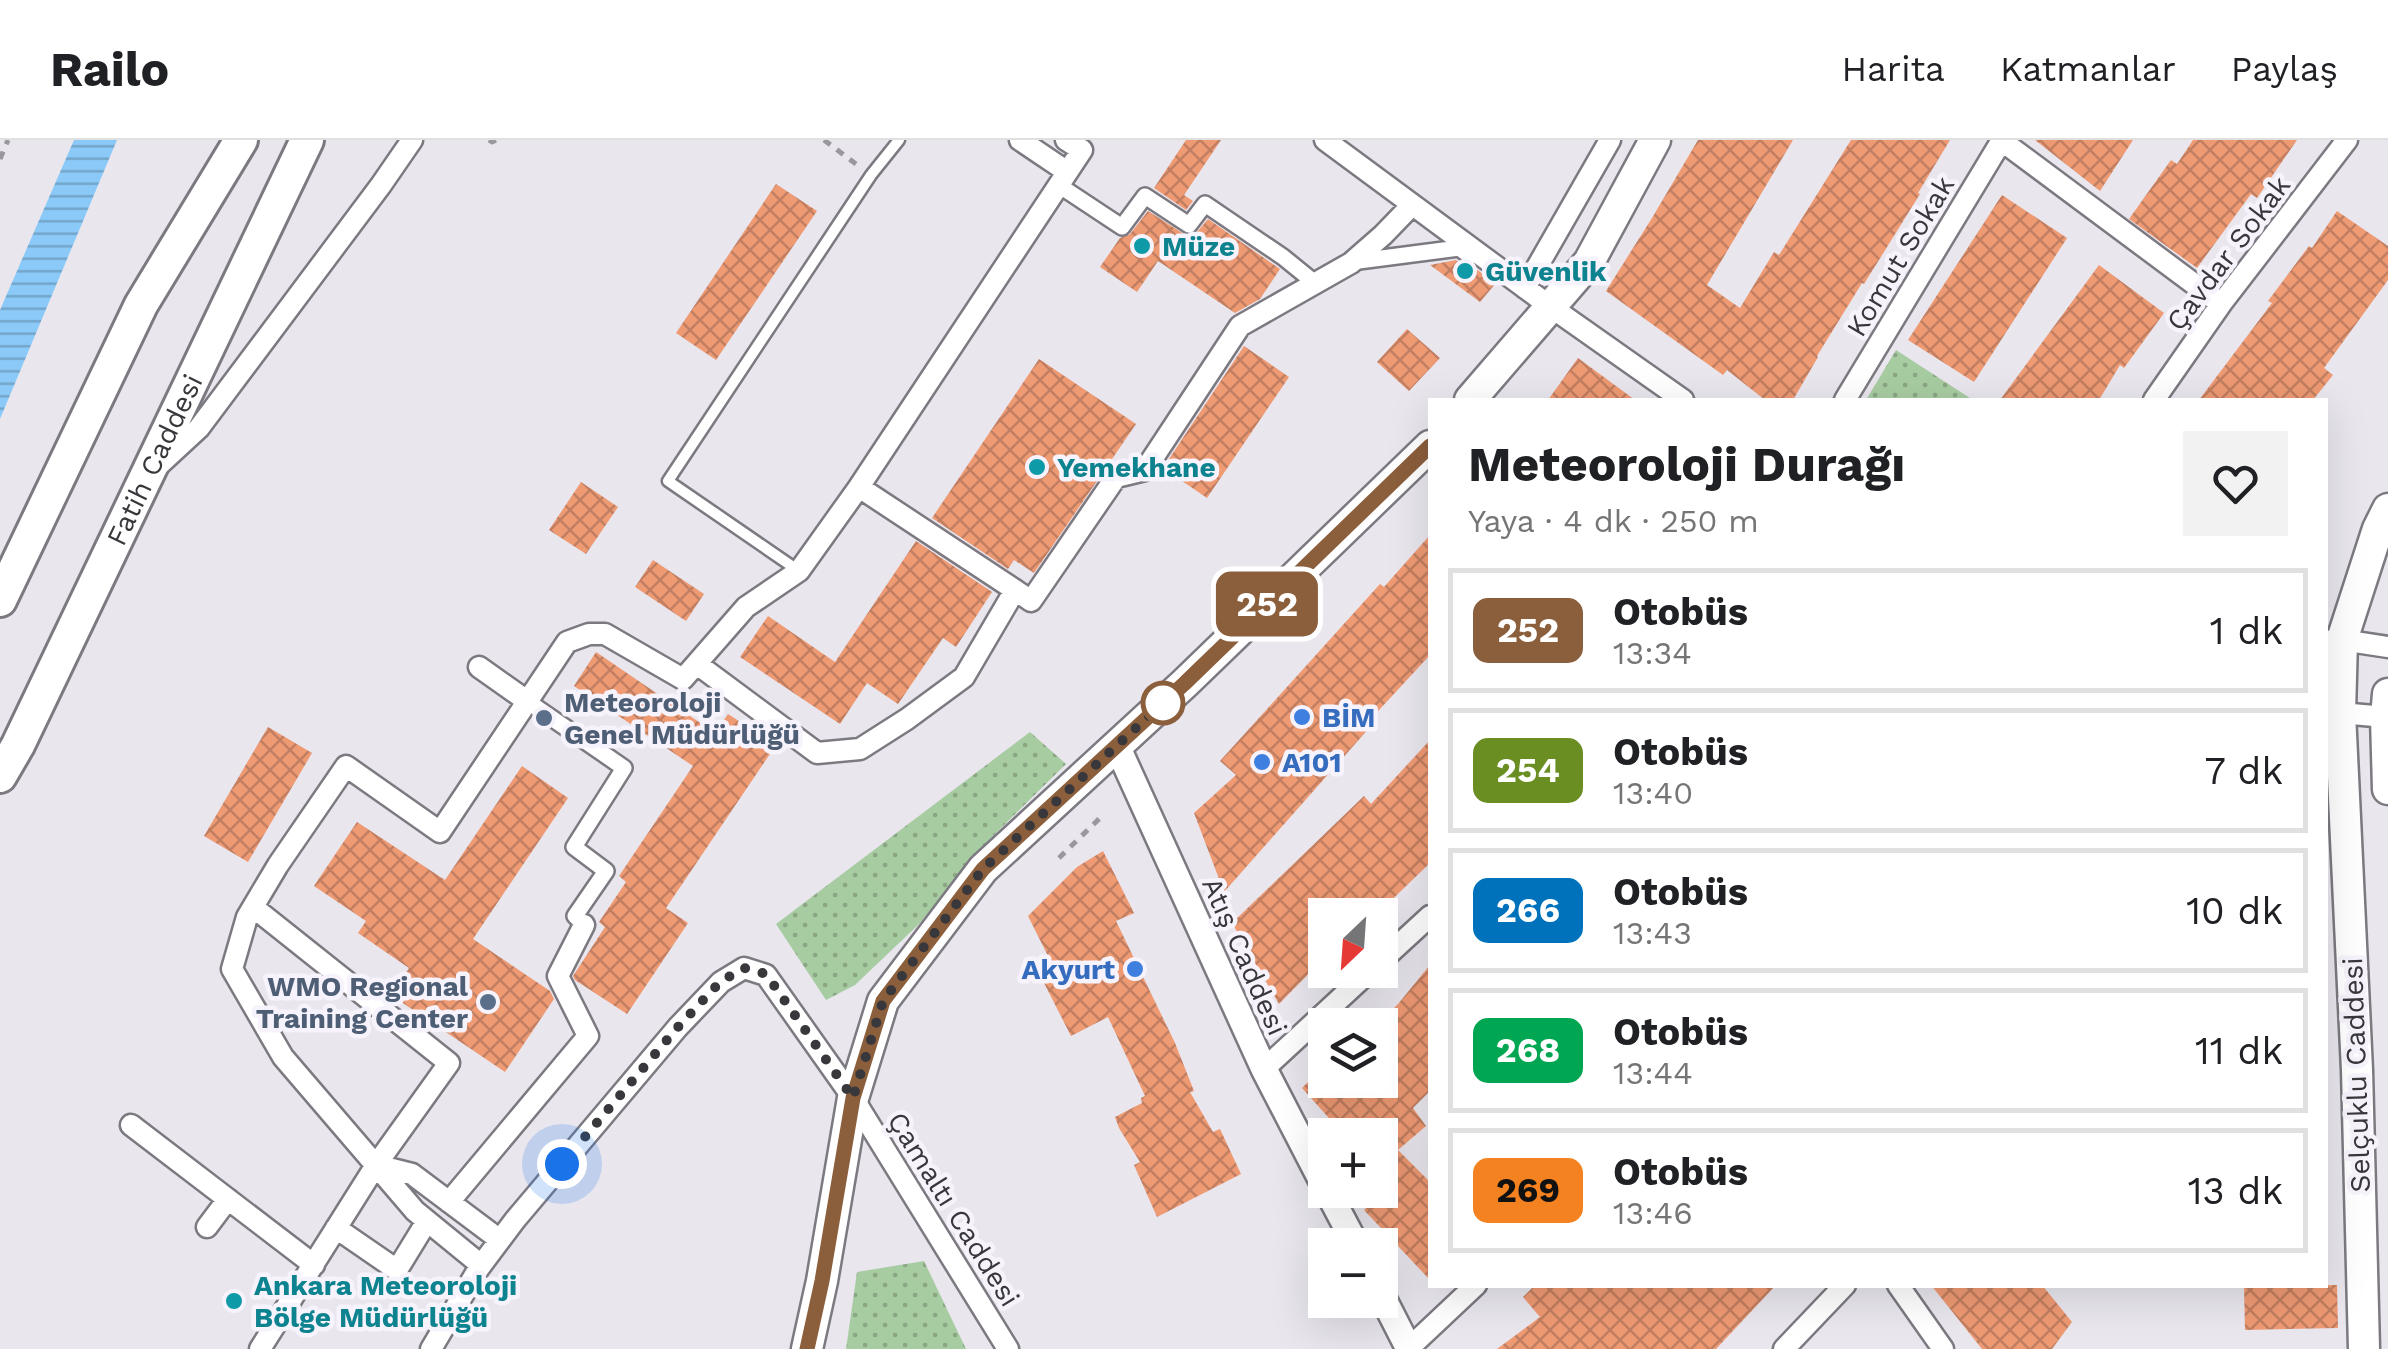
<!DOCTYPE html>
<html lang="tr">
<head>
<meta charset="utf-8">
<style>
  body { margin:0; font-family:"Work Sans",sans-serif; background:#f2f2f2; color:#202124; height:100vh; display:flex; flex-direction:column; font-size:38px; white-space:nowrap }
  * { box-sizing:border-box; margin:0 }
  p { font-size:32px; color:#757577 }
  .icon { flex:none; width:55px; height:55px; fill:none; stroke:currentColor; stroke-width:2; stroke-linecap:round; stroke-linejoin:round }
  .map { position:relative; flex:1; overflow:hidden }
  .sheet { position:absolute; left:1428px; top:258px; width:900px; height:890px; display:flex; flex-direction:column; background:#fff; border-radius:0px; box-shadow:0 10px 40px #0002 }
  .sheet>* { flex:none }
  .badge { padding:0 20px; border-radius:15px; font-size:35px; line-height:65px }
  .needle { width:65px; rotate:205deg }
  .buttons { position:absolute; left:1308px; top:758px; display:grid; gap:20px }
  .buttons a { display:grid; place-items:center; width:90px; height:90px; border-radius:0px; background:#fff; box-shadow:0 10px 40px #0002; font-size:50px }
  .you { position:absolute; width:50px; height:50px; margin:-25px; border:8px solid #fff; border-radius:50%; background:#1a73e8; box-shadow:0 0 0 15px #1a73e833 }
  .map>.badge { position:absolute; translate:-50% -50%; box-shadow:0 0 0 5px #fff }
  .round { display:grid; place-items:center; flex:none; width:105px; height:105px; border-radius:0px; background:#f2f2f2 }
  .headline { display:flex; align-items:center; justify-content:space-between; height:170px; padding:0 40px }
  h1 { font-size:48px; font-weight:700; line-height:75px }
  ul { padding:0; list-style:none }
  li { display:flex; align-items:center; gap:30px; height:125px; margin:0 20px 15px; padding:0 20px; border:5px solid #e0e0e0; border-radius:0px }
  li div { flex:1 }
  li b { display:block; font-size:38px }
  li em { font-style:normal }
  li .badge { min-width:110px; font-weight:700; text-align:center }
  header { display:flex; align-items:center; gap:60px; box-sizing:border-box; height:140px; padding:0 50px; background:#fff; border-bottom:2px solid #e0e0e0 }
  header strong { font-size:48px }
  nav { display:flex; gap:55px; margin-inline-start:auto; font-size:35px }
  .map>svg:first-child { display:block }
  .park { fill:url(#park-dots) }
  .water { fill:url(#water-rules) }
  .building { fill:url(#building-cross-hatch) }
  .lines { fill:none; stroke-linecap:round; stroke-linejoin:round }
  .service-casing { stroke:#7c7981; stroke-width:15 }
  .pedestrian-casing { stroke:#7c7981; stroke-width:20 }
  .minor-casing { stroke:#7c7981; stroke-width:25 }
  .tertiary-casing { stroke:#7c7981; stroke-width:30 }
  .secondary-casing { stroke:#7c7981; stroke-width:35 }
  .primary-casing { stroke:#7c7981; stroke-width:38 }
  .path { stroke:#9a989e; stroke-width:5; stroke-dasharray:8 8; stroke-linecap:butt }
  .service { stroke:#fff; stroke-width:10 }
  .pedestrian { stroke:#fff; stroke-width:15 }
  .minor { stroke:#fff; stroke-width:20 }
  .tertiary { stroke:#fff; stroke-width:25 }
  .secondary { stroke:#fff; stroke-width:30 }
  .primary { stroke:#fff; stroke-width:32 }
  .line-casing { stroke:#fff; stroke-width:22 }
  .line { stroke:#8b5e3c; stroke-width:15 }
  .walk { stroke:#38373b; stroke-width:10; stroke-dasharray:0 18 }
  .culture-dot { fill:#0f9aa8; stroke:#f6f3fc; stroke-width:4 }
  .stop-dot { fill:#fff; stroke:#8b5e3c; stroke-width:5 }
  .shop-dot { fill:#3f7fe0; stroke:#f6f3fc; stroke-width:4 }
  .service-dot { fill:#5c6f8a; stroke:#f6f3fc; stroke-width:4 }
  .labels { text-anchor:middle; stroke-width:9; stroke-linejoin:round; paint-order:stroke }
  .culture-label { font-size:28px; font-weight:bold; fill:#0d838f; stroke:#f6f3fc; text-anchor:start }
  .street-label { font-size:28px; fill:#38373b; stroke:#f6f3fc }
  .service-label { font-size:28px; font-weight:bold; fill:#4e5e75; stroke:#f6f3fc; text-anchor:start }
  .shop-label { font-size:28px; font-weight:bold; fill:#366cbe; stroke:#f6f3fc; text-anchor:start }
</style>
</head>
<body>
<header>
<strong>Railo</strong>
<nav><a>Harita</a><a>Katmanlar</a><a>Paylaş</a></nav>
</header>
<div class="map">
<svg width="2388" height="1209" viewBox="0 0 2388 1209">
  <defs>
    <pattern id="park-dots" width="8" height="8" patternUnits="userSpaceOnUse" patternTransform="scale(2.5)"><rect width="8" height="8" fill="#a8cca2"/><path d="M2 2h.1M6 6h.1" fill="none" stroke="#8aa685" stroke-width="1.8" stroke-linecap="round"/></pattern>
    <pattern id="water-rules" width="6" height="5" patternUnits="userSpaceOnUse" patternTransform="scale(2.5)"><rect width="6" height="5" fill="#8bcaf8"/><path d="M0 2.5h6" fill="none" stroke="#73a5ca"/></pattern>
    <pattern id="building-cross-hatch" width="8" height="8" patternUnits="userSpaceOnUse" patternTransform="scale(2.5)"><rect width="8" height="8" fill="#ee9a73"/><path d="M0 0l8 8M0 8l8-8" fill="none" stroke="#c27e60"/></pattern>
  </defs>
  <rect width="100%" height="100%" fill="#e9e6ee"/>
  <path class="park" d="M1896,210L1973,260H1866Z
    M1030,592L1066,624L994,695L918,785L855,845L826,860L776,784Z
    M924,1121L966,1209H846L857,1132Z"/>
  <path class="water" d="M74,0H117L0,279V170Z"/>
  <path class="building" d="M1186,0H1221L1184,55L1193,61L1186,70L1154,48Z
    M1698,0H1793L1707,145L1740,168L1774,112L1779,115L1851,0H1950L1918,53L1920,54L1864,144L1862,143L1817,216L1818,217L1793,260H1765L1727,230L1723,235L1606,151L1652,78Z
    M2035,0H2133L2100,51Z
    M2193,0H2297L2257,58L2251,54L2197,128L2129,79L2171,20L2177,24Z
    M776,44L817,71L716,220L676,193Z
    M2002,55L2067,98L1974,242L1908,200Z
    M1148,71L1187,96L1197,92L1208,79L1280,129L1260,159L1235,173L1158,121L1137,152L1100,127L1120,98L1130,94Z
    M2337,71L2388,106V140L2324,228L2333,235L2313,260H2199L2272,163L2268,161L2309,106L2312,108Z
    M1456,120L1464,126L1473,127L1496,143L1480,162L1430,125Z
    M2099,125L2164,173L2124,228L2120,225L2099,260H2000Z
    M1407,189L1440,218L1409,251L1377,222Z
    M1244,206L1289,237L1207,358L1163,328Z
    M1578,218L1635,260H1548Z
    M1039,219L1136,284L1034,433L1014,420L1008,429L932,378Z
    M581,342L618,367L586,414L549,390Z
    M1430,395V515L1367,583L1371,586L1224,752L1194,673L1236,635L1220,621L1380,444L1384,447Z
    M916,401L992,452L956,507L943,498L898,564L867,543L840,584L740,517L768,476L835,522Z
    M653,420L704,454L686,481L635,447Z
    M596,512L715,593L728,574L776,605L666,768L688,783L627,874L575,840L573,836L605,787L599,782L626,742L619,736L693,626L574,546Z
    M268,587L312,613L248,722L204,696Z
    M1430,600V723L1376,775H1325V817L1279,864L1232,783L1364,656L1371,664Z
    M522,626L568,658L473,799L550,851L554,859L505,932L391,855L409,828L358,793L366,781L314,746L357,682L445,740Z
    M1103,711L1134,773L1116,781L1175,903L1194,951L1190,952L1213,992L1220,989L1241,1034L1157,1077L1134,1025L1140,1022L1119,988L1115,977L1142,963L1141,958L1145,956L1108,877L1071,896L1041,837L1055,830L1028,776L1077,727Z
    M1430,825V951L1413,968L1426,986L1398,1010L1430,1042V1140L1364,1070L1380,1054V995H1344L1302,948L1325,925V940H1380V882L1398,864Z
    M1535,1145H1776L1716,1209H1497L1540,1177L1523,1157Z
    M1931,1145H2042L2072,1182L2052,1209H1982Z
    M2244,1145H2337L2338,1188L2245,1190Z"/>
  <g class="lines">
    <defs>
      <path id="service" d="M799,431L668,341L871,35L899,0"/>
      <path id="pedestrian" d="M1057,44L1122,87L1145,56L1189,85L1205,64L1283,117L1315,143
        M1351,122L1459,108L1470,116
        M527,561L624,628L574,707L606,731L575,776L584,785"/>
      <path id="minor" d="M1020,0L1066,31
        M1325,0L1551,167L1683,260
        M2002,1L2221,164
        M1525,148L1610,0
        M1845,260L2002,0
        M2154,260L2221,164L2347,0
        M160,324L199,288L381,45L412,0
        M859,347L1015,450
        M2325,501L2342,500L2388,507
        M697,524L817,613L860,609L907,579L964,537L1015,450L1031,461L1116,337L1145,330L1240,186L1351,123L1383,95L1412,65
        M479,527L527,561
        M2325,567L2340,573L2386,577L2388,579
        M253,767L449,923L376,1025L260,1209
        M1380,822L1430,776
        M1264,929L1371,830
        M131,985L314,1125
        M376,1025L412,1034L500,1100
        M449,1062L588,896L558,836L584,785
        M207,1087L228,1059
        M336,1088L397,1130L427,1081
        M481,1125L415,1071L283,917L232,829L247,777L278,725L346,626L440,692L567,502L589,494H605L683,539L746,467L799,431L859,347L1082,10L1066,0
        M1898,1145L1943,1209
        M1409,1208L1476,1145
        M431,1209L479,1128L515,1080L678,887L721,842L744,828L766,835L853,958L1008,1209
        M1784,1209L1845,1145"/>
      <path id="tertiary" d="M1117,606L1264,929L1325,1047
        M1327,1050L1356,1105
        M1380,1152L1409,1209"/>
      <path id="secondary" d="M1470,260L1589,122L1655,0
        M2388,554L2386,577L2388,649
        M807,1209L822,1141L853,958L883,861L983,729L1185,543L1430,306
        M2364,1209L2357,930L2340,573L2342,500L2378,389L2388,369"/>
      <g id="primary">
        <path d="M0,460L141,165L241,0"/>
        <path id="s1" d="M0,636L18,605L307,0"/>
      </g>
    </defs>
    <use href="#service" class="service-casing"/>
    <use href="#pedestrian" class="pedestrian-casing"/>
    <use href="#minor" class="minor-casing"/>
    <use href="#tertiary" class="tertiary-casing"/>
    <use href="#secondary" class="secondary-casing"/>
    <use href="#primary" class="primary-casing"/>
    <path class="path" d="M489,0L492,2L496,0
      M824,0L860,27
      M0,19L8,0
      M1059,718L1100,678"/>
    <use href="#service" class="service"/>
    <use href="#pedestrian" class="pedestrian"/>
    <use href="#minor" class="minor"/>
    <use href="#tertiary" class="tertiary"/>
    <use href="#secondary" class="secondary"/>
    <use href="#primary" class="primary"/>
  </g>
  <g class="lines">
    <defs>
      <path id="line" d="M807,1209L822,1141L853,958L883,861L983,729L1185,543L1430,306"/>
    </defs>
    <use href="#line" class="line-casing"/>
    <use href="#line" class="line"/>
    <path class="walk" d="M562,1024L678,887L720,842L744,828L766,834L853,958L883,861L983,729L1163,563"/>
  </g>
  <g class="culture-dot">
    <circle cx="1142" cy="106" r="10"/>
    <circle cx="1465" cy="131" r="10"/>
    <circle cx="1037" cy="327" r="10"/>
    <circle cx="234" cy="1161" r="10"/>
  </g>
  <circle class="stop-dot" cx="1163" cy="563" r="20"/>
  <g class="shop-dot">
    <circle cx="1302" cy="577" r="10"/>
    <circle cx="1262" cy="622" r="10"/>
    <circle cx="1135" cy="829" r="10"/>
  </g>
  <g class="service-dot">
    <circle cx="544" cy="578" r="10"/>
    <circle cx="488" cy="862" r="10"/>
  </g>
  <g class="labels">
    <g class="culture-label">
      <text x="1162" y="116">Müze</text>
      <text x="1485" y="141">Güvenlik</text>
      <text x="1057" y="337">Yemekhane</text>
      <text x="254" y="1155">Ankara Meteoroloji<tspan x="254" dy="32">Bölge Müdürlüğü</tspan></text>
    </g>
    <g class="street-label">
      <text transform="translate(2228 113) rotate(-53)" y="10">Çavdar Sokak</text>
      <text transform="translate(1900 116) rotate(-59)" y="10">Komut Sokak</text>
      <text dy="10" stroke="none"><textPath href="#s1" startOffset="352">Fatih Caddesi</textPath></text>
      <text transform="translate(1245 816) rotate(66)" y="10">Atış Caddesi</text>
      <text transform="translate(2356 935) rotate(-92)" y="10">Selçuklu Caddesi</text>
      <text transform="translate(954 1069) rotate(58)" y="10">Çamaltı Caddesi</text>
    </g>
    <g class="service-label">
      <text x="564" y="572">Meteoroloji<tspan x="564" dy="32">Genel Müdürlüğü</tspan></text>
      <text x="468" y="856" text-anchor="end">WMO Regional<tspan x="468" dy="32">Training Center</tspan></text>
    </g>
    <g class="shop-label">
      <text x="1322" y="587">BİM</text>
      <text x="1282" y="632">A101</text>
      <text x="1115" y="839" text-anchor="end">Akyurt</text>
    </g>
  </g>
</svg>
<div class="buttons">
<a><svg class="needle" viewBox="-14 -14 28 28"><path d="M0-13l5 13h-10z" fill="#e53935"/><path d="M0 13l5-13h-10z" fill="#757577"/></svg></a>
<a><svg class="icon" aria-label="layers" viewBox="0 0 24 24"><path d="M12 4l9 5-9 5-9-5zM3 14l9 5 9-5"/></svg></a>
<a>+</a>
<a>−</a>
</div>
<div class="you" style="left:562px;top:1024px"></div>
<b class="badge" style="left:1267px;top:464px;background:#8b5e3c;color:#fff">252</b>
<section class="sheet">
<div class="headline"><div><h1>Meteoroloji Durağı</h1><p>Yaya · 4 dk · 250 m</p></div><a class="round"><svg class="icon" aria-label="heart" viewBox="0 0 24 24"><path d="M12 20l-8-8c-3-5 5-10 8-4 3-6 11-1 8 4z"/></svg></a></div>
<ul>
<li><span class="badge" style="background:#8b5e3c;color:#fff">252</span><div><b>Otobüs</b><p>13:34</p></div><em>1 dk</em></li>
<li><span class="badge" style="background:#6b8e23;color:#fff">254</span><div><b>Otobüs</b><p>13:40</p></div><em>7 dk</em></li>
<li><span class="badge" style="background:#0072bc;color:#fff">266</span><div><b>Otobüs</b><p>13:43</p></div><em>10 dk</em></li>
<li><span class="badge" style="background:#00a651;color:#fff">268</span><div><b>Otobüs</b><p>13:44</p></div><em>11 dk</em></li>
<li><span class="badge" style="background:#f58220;color:#111">269</span><div><b>Otobüs</b><p>13:46</p></div><em>13 dk</em></li>
</ul>
</section>
</div>
</body>
</html>
